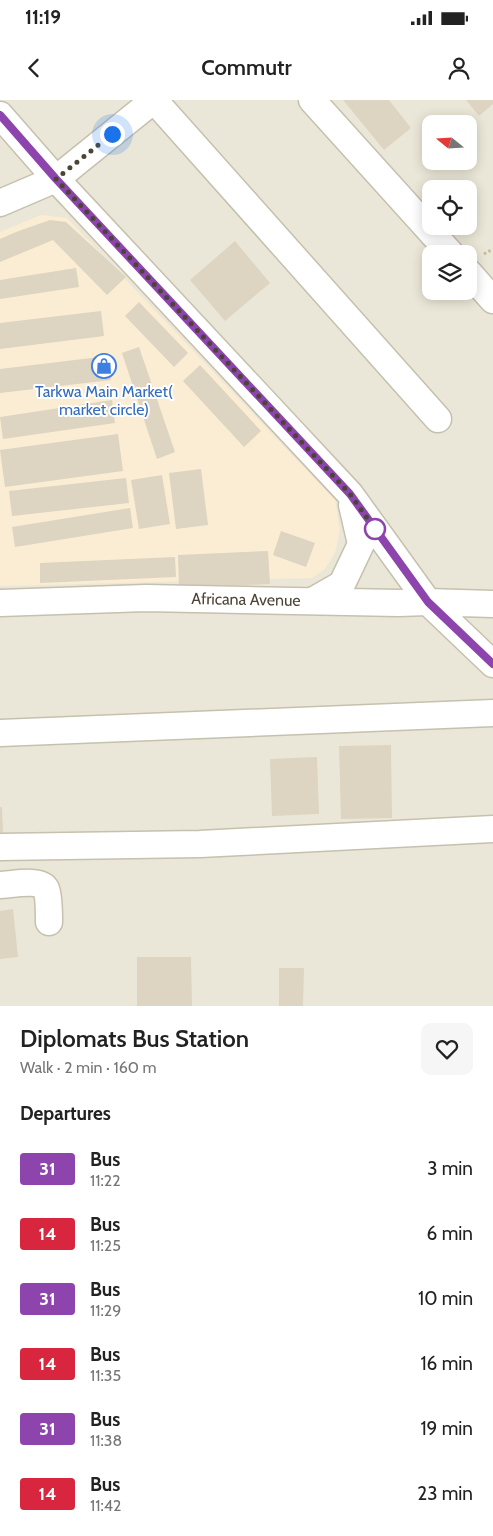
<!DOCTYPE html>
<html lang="en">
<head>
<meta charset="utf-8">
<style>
  body { margin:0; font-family:Cabin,sans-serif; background:#f6f6f6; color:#222; height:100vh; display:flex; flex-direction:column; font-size:19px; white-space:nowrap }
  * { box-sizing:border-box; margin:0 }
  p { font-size:16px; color:#767676 }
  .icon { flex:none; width:28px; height:28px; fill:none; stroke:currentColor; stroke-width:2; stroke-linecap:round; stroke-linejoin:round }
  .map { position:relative; height:906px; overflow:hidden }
  .side { display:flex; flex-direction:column; background:#fff; flex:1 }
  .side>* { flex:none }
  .badge { padding:0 10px; border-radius:4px; font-size:18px; line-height:32px }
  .needle { width:32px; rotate:288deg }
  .tools { position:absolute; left:422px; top:15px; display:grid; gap:10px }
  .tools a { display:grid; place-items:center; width:55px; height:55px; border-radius:10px; background:#fff; box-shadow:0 2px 12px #0003; font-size:25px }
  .you { position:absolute; width:25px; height:25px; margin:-12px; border:4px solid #fff; border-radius:50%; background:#1a73e8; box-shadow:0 0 0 8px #1a73e833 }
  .map>.badge { position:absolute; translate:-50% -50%; box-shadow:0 0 0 2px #fff }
  h2 { padding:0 20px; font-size:19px; line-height:45px }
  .round { display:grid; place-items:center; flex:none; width:52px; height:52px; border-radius:10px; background:#f6f6f6 }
  .summary { display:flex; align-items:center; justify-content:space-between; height:85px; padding:0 20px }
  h1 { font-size:24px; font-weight:600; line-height:38px }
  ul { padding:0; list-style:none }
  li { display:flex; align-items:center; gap:15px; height:65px; padding:0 20px }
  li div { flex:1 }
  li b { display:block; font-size:19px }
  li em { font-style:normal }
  li .badge { min-width:55px; font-weight:700; text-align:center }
  .status { display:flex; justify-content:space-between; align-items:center; height:35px; padding:0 25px; background:#fff; direction:ltr }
  .status svg { height:14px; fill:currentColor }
  header { display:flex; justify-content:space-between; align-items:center; height:65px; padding:0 20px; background:#fff; font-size:22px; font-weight:600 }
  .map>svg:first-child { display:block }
  .residential { fill:#ebe7d8; fill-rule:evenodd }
  .commercial { fill:#faedd4 }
  .building { fill:#ddd4c1 }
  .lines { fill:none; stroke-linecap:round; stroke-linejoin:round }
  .minor-casing { stroke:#c6c0ae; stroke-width:29 }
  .path { stroke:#c7bb9b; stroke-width:3; stroke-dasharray:2.5 2.5; stroke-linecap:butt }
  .minor { stroke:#fff; stroke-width:26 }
  .line-casing { stroke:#fff; stroke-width:11 }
  .line { stroke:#8e44ad; stroke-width:8 }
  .walk { stroke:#4c4537; stroke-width:5; stroke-dasharray:0 9 }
  .stop-dot { fill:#fff; stroke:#8e44ad; stroke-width:2.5 }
  .labels { text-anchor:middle; stroke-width:4; stroke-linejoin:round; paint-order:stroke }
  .shop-label { font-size:16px; fill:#366cbe; stroke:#fff }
  .street-label { font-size:16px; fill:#4c4537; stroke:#fff }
</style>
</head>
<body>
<div class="status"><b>11:19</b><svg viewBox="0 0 49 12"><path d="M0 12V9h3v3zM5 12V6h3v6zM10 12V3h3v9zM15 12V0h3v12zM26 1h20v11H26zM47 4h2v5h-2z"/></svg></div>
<header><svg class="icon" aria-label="back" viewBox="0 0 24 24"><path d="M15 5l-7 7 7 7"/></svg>Commutr<svg class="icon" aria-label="person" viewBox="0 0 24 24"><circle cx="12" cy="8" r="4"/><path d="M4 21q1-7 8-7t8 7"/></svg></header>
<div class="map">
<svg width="493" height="906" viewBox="0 0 493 906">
  <rect width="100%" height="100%" fill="#f7f4ea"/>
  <path class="residential" d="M0,0H493V906H0ZM431,24H469V61H431ZM431,89H469V126H431ZM431,154H469V191H431Z"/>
  <path class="commercial" d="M41,115L67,118L335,400L340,430L335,453L325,469L312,478L0,486V132Z"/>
  <path class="building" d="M343,0H389L411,28L384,50Z
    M466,0H493V4L479,16Z
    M50,120L66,122L126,177L107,195L53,140L0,162V139L16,132Z
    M235,141L270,183L225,221L190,180Z
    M76,168L79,187L0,199V180Z
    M139,202L188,253L174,267L125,216Z
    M101,211L104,236L0,249V223Z
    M139,247L175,352L157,359L122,253Z
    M108,256L111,280L0,293V269Z
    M200,265L261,331L244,347L183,281Z
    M112,300L115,323L3,339L0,317Z
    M118,334L123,371L5,387L0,350Z
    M201,369L208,425L176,429L169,373Z
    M162,375L170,424L139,429L131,380Z
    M126,378L129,403L12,416L9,391Z
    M130,408L133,428L15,447L12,427Z
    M281,431L315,443L306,467L273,455Z
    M268,451L270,484L179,488L178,455Z
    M175,457L176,477L40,483V463Z
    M391,645L392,718L341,719L339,646Z
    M317,657L319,714L272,716L270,659Z
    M0,707H2L3,732L0,733Z
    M13,809L18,857L0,859V811Z
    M137,857H191L192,906H137Z
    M279,868H304L303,906H279Z"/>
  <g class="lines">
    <defs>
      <path id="minor" d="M312,0L451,154
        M0,15L56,79L350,394L428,502L493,564
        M0,103L56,79L154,0L438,319
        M469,173L493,200
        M314,500L342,484L361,444L352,405
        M0,503L146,498L399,503L428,502L493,504
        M0,633L493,613
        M0,747L200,744L493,729
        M0,785C10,785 41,778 46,789C49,796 49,814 49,822"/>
    </defs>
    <use href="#minor" class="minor-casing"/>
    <path class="path" d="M484,154L493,149"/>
    <use href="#minor" class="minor"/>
  </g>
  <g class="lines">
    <defs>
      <path id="line" d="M0,15L56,79L350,394L428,502L493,564"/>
    </defs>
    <use href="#line" class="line-casing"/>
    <use href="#line" class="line"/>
    <path class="walk" d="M112,34L56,79L350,394L375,429"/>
  </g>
  <defs>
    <symbol id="shop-ring" viewBox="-11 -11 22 22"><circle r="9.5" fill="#fff" stroke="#3f7fe0" stroke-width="1.5"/><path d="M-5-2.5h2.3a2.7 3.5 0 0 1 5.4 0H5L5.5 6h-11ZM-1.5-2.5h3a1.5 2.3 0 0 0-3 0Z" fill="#3f7fe0"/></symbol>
  </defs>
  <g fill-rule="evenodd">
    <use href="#shop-ring" x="90" y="252" width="28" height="28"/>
  </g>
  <circle class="stop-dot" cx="375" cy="429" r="10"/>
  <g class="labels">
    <g class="shop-label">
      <text x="104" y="297">Tarkwa Main Market(<tspan x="104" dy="18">market circle)</tspan></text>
    </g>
    <g class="street-label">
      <text transform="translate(246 499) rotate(1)" y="6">Africana Avenue</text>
    </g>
  </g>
</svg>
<div class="tools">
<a><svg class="needle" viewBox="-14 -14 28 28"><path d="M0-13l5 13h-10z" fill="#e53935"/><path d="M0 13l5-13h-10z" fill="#767676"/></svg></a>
<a><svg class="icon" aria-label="locate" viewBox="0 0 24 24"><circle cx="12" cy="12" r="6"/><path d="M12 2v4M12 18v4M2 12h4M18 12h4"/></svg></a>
<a><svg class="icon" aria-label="layers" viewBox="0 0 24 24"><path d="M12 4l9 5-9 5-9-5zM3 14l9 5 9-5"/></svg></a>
</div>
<div class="you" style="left:112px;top:34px"></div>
</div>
<section class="side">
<div class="summary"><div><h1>Diplomats Bus Station</h1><p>Walk · 2 min · 160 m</p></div><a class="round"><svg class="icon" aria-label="heart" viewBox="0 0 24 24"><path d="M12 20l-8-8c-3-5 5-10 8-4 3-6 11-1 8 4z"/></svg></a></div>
<h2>Departures</h2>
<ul>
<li><span class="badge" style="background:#8e44ad;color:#fff">31</span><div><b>Bus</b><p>11:22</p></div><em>3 min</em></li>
<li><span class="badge" style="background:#d7263d;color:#fff">14</span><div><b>Bus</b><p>11:25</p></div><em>6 min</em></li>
<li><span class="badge" style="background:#8e44ad;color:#fff">31</span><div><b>Bus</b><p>11:29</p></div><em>10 min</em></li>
<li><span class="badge" style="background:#d7263d;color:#fff">14</span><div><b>Bus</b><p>11:35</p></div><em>16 min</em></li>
<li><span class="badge" style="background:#8e44ad;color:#fff">31</span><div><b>Bus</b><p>11:38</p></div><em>19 min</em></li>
<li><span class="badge" style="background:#d7263d;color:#fff">14</span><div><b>Bus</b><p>11:42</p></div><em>23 min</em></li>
</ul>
</section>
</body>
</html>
